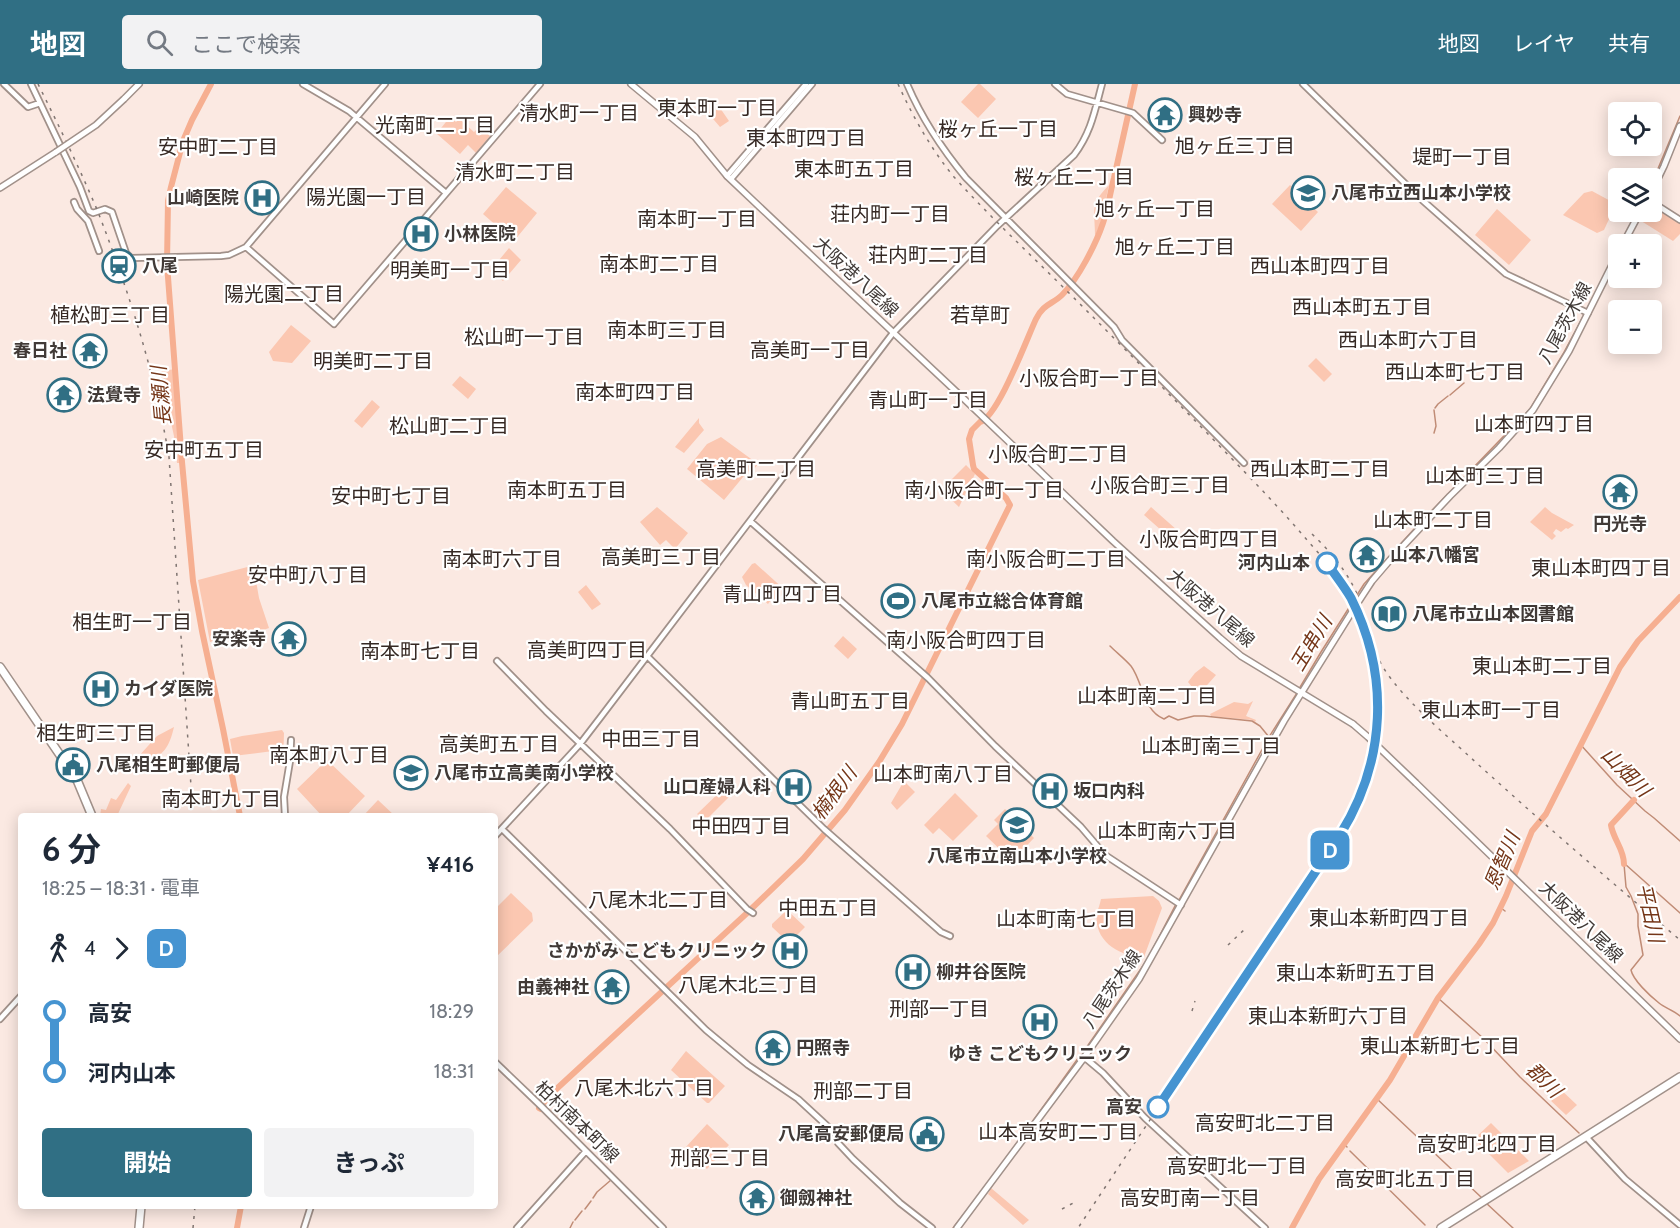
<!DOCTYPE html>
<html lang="ja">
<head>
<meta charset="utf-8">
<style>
  body { margin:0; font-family:Cabin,"Noto Sans JP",sans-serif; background:#f2f2f3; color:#1f2937; height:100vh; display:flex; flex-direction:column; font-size:22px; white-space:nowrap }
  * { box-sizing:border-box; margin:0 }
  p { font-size:20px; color:#747a83 }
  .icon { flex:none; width:33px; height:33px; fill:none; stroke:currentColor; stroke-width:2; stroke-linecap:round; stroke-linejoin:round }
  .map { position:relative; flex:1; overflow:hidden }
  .drawer { position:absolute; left:18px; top:729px; width:480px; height:396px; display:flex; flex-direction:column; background:#fff; border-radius:6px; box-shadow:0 3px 15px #0003 }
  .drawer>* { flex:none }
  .badge { padding:0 12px; border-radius:9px; font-size:21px; line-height:39px }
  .tools { position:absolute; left:1608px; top:18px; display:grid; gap:12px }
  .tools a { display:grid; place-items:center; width:54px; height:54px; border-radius:6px; background:#fff; box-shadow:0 3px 15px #0003; font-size:30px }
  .map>.badge { position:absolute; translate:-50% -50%; box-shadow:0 0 0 3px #fff }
  .legs { display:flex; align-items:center; gap:9px; height:66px; padding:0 24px; font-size:20px }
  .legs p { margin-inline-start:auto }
  .head { display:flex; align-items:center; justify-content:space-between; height:102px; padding:0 24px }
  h1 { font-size:33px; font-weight:700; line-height:45px }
  .primary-button { display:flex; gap:12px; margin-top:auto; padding:12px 24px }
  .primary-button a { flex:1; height:69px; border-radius:6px; background:#306f84; color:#fff; font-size:24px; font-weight:700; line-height:69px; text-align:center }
  .primary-button a+a { background:#f2f2f3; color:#1f2937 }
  ul { padding:0 24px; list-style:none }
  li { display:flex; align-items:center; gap:21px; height:60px; font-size:22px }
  li i { display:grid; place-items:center; width:9px; height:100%; margin:0 8px; background:currentColor }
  li i::after { content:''; width:15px; height:15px; margin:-8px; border:4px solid; border-radius:50%; background:#fff }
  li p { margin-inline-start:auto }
  li:first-child i { background:linear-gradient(#0000 50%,currentColor 0) }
  li:last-child i { background:linear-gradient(currentColor 50%,#0000 0) }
  header { display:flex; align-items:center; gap:36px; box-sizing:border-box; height:84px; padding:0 30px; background:#306f84; color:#fff }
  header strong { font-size:28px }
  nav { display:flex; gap:33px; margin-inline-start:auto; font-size:21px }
  .search { width:420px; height:54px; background:#f2f2f3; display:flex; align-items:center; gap:15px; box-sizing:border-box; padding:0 21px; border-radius:6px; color:#747a83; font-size:22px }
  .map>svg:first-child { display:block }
  .green { fill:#fbc7b1 }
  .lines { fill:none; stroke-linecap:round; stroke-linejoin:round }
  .stream { stroke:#c08c76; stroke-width:1.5 }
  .river { stroke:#f6af91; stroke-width:6 }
  .secondary-casing { stroke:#a1918a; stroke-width:8 }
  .primary-casing { stroke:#a1918a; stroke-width:8 }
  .highway-casing { stroke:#a1918a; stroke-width:10 }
  .secondary { stroke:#fff; stroke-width:4.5 }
  .primary { stroke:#fff; stroke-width:5 }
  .highway { stroke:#fff; stroke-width:7 }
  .rail { stroke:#817672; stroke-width:1.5; stroke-dasharray:3 6; stroke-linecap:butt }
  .primary-bridge-casing { stroke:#a1918a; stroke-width:8; stroke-linecap:butt }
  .primary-bridge { stroke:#fff; stroke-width:5 }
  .line-1-casing { stroke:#fff; stroke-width:14 }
  .line-1 { stroke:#4694d1; stroke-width:9 }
  .stop-1-dot { fill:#fff; stroke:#4694d1; stroke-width:3 }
  .labels { text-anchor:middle; stroke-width:4.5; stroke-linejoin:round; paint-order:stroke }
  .poi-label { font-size:18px; font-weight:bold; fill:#413a37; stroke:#fff; text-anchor:start }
  .street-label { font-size:18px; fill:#413a37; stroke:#fff }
  .stop-label { font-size:18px; font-weight:bold; fill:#413a37; stroke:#fff; text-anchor:end }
  .neighbourhood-label { font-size:20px; fill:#352823; stroke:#fff }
  .water-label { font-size:20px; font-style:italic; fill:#753618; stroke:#fff }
</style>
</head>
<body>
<header>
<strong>地図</strong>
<div class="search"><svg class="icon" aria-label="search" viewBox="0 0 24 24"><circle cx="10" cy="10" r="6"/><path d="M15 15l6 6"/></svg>ここで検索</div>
<nav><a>地図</a><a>レイヤ</a><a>共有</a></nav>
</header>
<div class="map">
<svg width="1680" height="1144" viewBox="0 0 1680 1144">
  <rect width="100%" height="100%" fill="#fbe9e2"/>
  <path class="green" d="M978,0H980L996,15L978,34L961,18Z
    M718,21L729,37L720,43L708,29Z
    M454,30L474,48L480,42L490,52L476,69L468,61L460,70L437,50V49L450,33L456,38L459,35Z
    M1109,101L1100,141L1095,152C1095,126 1089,121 1109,101Z
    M1290,101L1318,128L1301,147L1272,120Z
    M506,103L537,129L514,157L483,130Z
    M1592,107L1616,120L1604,146L1597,149L1563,131L1584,109Z
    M1652,121L1680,139V150L1673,157L1638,135L1642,128H1652Z
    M1497,125L1531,156L1509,181L1475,151Z
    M509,164L521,176L503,197L490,187Z
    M291,241L311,257L292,279L273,277L269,268Z
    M1316,274L1332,290L1324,298L1308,282Z
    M175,285L181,379H177L174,352L160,289L162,287Z
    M460,292L476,305L468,315L452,301Z
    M372,316L380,323L362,344L354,337Z
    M699,334V339L704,346L684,369L675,363Z
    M721,353L758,380L751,389L748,387L724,416L687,385L707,360Z
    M966,381L975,390L959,423L941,406Z
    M657,423L688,449L675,465L666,456L660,461L640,438Z
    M1151,423L1177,446L1170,454L1144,431Z
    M1545,423L1552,429L1574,441L1568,445L1566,444L1561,448L1556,445L1553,449L1556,452L1552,456L1530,438Z
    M755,479L786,507L774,519L771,516L768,520L746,501L742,493L752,480Z
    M255,481L254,485L259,514L269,544L238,555L235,549L210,558L198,496Z
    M586,501L601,520L592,526L578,508Z
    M843,552L857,565L848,575L834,562Z
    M1204,582L1216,591L1201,608L1192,603L1188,598L1195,589Z
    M1253,617L1246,632L1256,636L1255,638L1252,636L1211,632L1210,630L1234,618L1248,620Z
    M174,643C169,664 164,671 144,679L138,673L157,652Z
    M282,646L284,649L283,680H275L273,667L233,672L230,655L242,652Z
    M327,676L365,712L346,732H322L297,705Z
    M904,697L915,708L897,726L891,719Z
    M128,699L131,702L117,732H100L101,725L106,726L111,714L116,716Z
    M726,702L732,710L705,737L697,730Z
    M955,709L978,732L953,757L939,744L933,750L924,741Z
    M378,716L395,732H363Z
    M1005,725L1034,754L1012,777L986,752L998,740L994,736Z
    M511,809L532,829L533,837L495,874V825Z
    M1153,812L1159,817L1162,824L1144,873C1120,873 1093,857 1097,829C1098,825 1100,820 1101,815Z
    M787,826L805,843L790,858H788L772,843V840Z
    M686,967L725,1002L709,1019H707L671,986Z
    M1558,1003L1577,1021L1566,1031L1549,1015V1012Z
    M1491,1039L1529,1077L1508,1089L1474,1055Z
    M707,1040L729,1061L707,1085L685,1064Z
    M991,1104L1029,1136L1023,1141L988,1110Z"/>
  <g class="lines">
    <path class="stream" d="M1652,99L1680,32
      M1620,160L1637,128
      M1587,225L1593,213
      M1450,311L1464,299
      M1435,324L1438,320L1448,312
      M1434,349L1436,342L1434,326
      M1110,562C1116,568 1125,575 1131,582C1143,598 1143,627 1164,635L1169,632L1178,636L1194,632H1204L1252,637L1260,642L1269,653
      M1299,605L1321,568L1364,500L1415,444L1530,325L1563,270L1585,229
      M1580,660L1617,701L1645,727L1654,734L1680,757
      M1624,780L1626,803L1631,812L1638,830V842L1643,871L1631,886C1633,896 1650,912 1659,919C1665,924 1673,926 1680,932
      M1625,780L1680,829
      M1179,816L1269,653L1297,609
      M1501,824L1505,827
      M1438,914L1483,954L1520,993L1579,1049
      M1084,967L1147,876L1176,820
      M1376,1014L1482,1114
      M1344,1060L1347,1063
      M1350,1067L1425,1141
      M1004,1077L1079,973
      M593,1114L597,1108L611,1096
      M1485,1118L1513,1144
      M585,1125L591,1117
      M575,1136L582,1127
      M570,1144L573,1138
      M953,1144L978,1112"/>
    <path class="river" d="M211,0L192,36L183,57L171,103L168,117L167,180L182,378L193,497L202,547L223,645L240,732
      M1624,780C1624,765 1613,755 1611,741L1634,716
      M541,1025L539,1024L551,1010L746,830L803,775L845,726L879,678L902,640L1010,421L1006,414L974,385L973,381L969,355L972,346L980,338C998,333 1027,254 1036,235C1043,220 1053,220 1062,211C1078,195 1096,160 1103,139C1108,125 1110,109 1114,94C1121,63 1128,31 1135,0
      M237,1144L241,1122
      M1292,1144L1319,1095L1390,996L1438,914L1479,860L1493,839L1506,812L1532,747L1546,730L1620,583L1638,557L1680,513"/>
    <defs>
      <path id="secondary" d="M4,0L28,23L40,19
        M31,0L80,103L89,127L93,129L105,125L112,128L126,169L131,174L221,172L229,171L246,163L385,0
        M303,0L349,27L446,109
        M907,0C922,35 942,65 966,94L1114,243L1122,256L1244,379
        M1055,0L1067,10L1133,29L1162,56
        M1303,0L1421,115L1506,190L1588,229
        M727,92L806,0
        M731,95L812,0
        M74,118L77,125L88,137L99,167
        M1652,118L1680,136
        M246,163L334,240L540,0
        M750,437L928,594L995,662L1081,743L1105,771L1181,821
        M647,572L824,745L941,848L950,852
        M497,577L546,627L670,745L747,825L753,829
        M285,732L284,713L290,677L291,656
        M502,745L706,946L748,981L798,1015L837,1051L838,1059L853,1075L900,1119L932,1144
        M495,752L580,660L600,634L893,249L997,142L1074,71C1091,49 1095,26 1102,0
        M0,935L21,912
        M1084,973L1103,989L1145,1034L1265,1144
        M495,978L542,1023L663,1144
        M1588,1055L1625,1095L1680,1141
        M304,1144L311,1122
        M517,1144L586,1067"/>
      <path id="primary" d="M631,0L695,53L727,92L782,144L963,314L1113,457L1220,554L1241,572L1353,640
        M124,15L139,0
        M0,104L56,68
        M1652,107L1664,82L1680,42
        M1623,160L1640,128
        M1416,699L1680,955
        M957,1144L1083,975L1139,895L1284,637L1355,523L1372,497L1390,476L1450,412L1499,364L1533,326L1569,267L1618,169"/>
      <path id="highway" d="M0,583L77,696L92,732
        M139,1144L141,1122
        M1441,1144L1680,993"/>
    </defs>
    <use href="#secondary" class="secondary-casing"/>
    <use href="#primary" class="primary-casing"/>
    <use href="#highway" class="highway-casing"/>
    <use href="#secondary" class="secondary"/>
    <use href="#primary" class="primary"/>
    <use href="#highway" class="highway"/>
    <path class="rail" d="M38,0C59,42 80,85 98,128C129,208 155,289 169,373L193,732
      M898,0C913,33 931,65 954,93C991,134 1032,172 1072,212C1127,267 1182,323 1237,380C1261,405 1285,430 1307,456C1323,474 1340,493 1351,514C1390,591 1386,668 1345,743L1078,1144
      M1312,450C1331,468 1347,487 1358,512
      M1376,569C1389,604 1442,647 1470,673C1539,736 1609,796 1680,856
      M1228,861L1246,844
      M1192,927L1195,917
      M1062,1125L1077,1117
      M193,1144L195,1122"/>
    <defs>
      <path id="primary-bridge" d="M56,68L96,41L124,15
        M1353,640L1368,653L1416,699"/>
    </defs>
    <use href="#primary-bridge" class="primary-bridge-casing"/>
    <use href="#primary-bridge" class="primary-bridge"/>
  </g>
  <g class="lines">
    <defs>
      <path id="line-1" d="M1158,1023L1340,751C1386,677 1390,592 1351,514C1344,502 1335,491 1327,479"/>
    </defs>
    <use href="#line-1" class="line-1-casing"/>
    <use href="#line-1" class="line-1"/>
  </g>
  <defs>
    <symbol id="temple-ring" viewBox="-11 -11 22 22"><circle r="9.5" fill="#fff" stroke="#306f84" stroke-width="1.5"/><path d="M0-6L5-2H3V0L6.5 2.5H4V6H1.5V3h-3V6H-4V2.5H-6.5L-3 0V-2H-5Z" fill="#306f84"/></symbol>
    <symbol id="school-ring" viewBox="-11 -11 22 22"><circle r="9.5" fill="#fff" stroke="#306f84" stroke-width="1.5"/><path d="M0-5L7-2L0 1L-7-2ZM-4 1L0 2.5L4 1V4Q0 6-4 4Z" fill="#306f84"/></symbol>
    <symbol id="hospital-ring" viewBox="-11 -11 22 22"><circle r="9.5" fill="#fff" stroke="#306f84" stroke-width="1.5"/><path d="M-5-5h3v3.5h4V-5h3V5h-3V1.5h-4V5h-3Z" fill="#306f84"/></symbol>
    <symbol id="station-ring" viewBox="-11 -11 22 22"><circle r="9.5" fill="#fff" stroke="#306f84" stroke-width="1.5"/><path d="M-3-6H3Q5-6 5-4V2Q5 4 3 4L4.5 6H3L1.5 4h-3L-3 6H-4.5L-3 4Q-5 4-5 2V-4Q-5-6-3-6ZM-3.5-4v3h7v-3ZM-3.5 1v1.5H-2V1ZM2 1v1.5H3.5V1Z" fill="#306f84"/></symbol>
    <symbol id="stadium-ring" viewBox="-11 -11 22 22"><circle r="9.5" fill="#fff" stroke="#306f84" stroke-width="1.5"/><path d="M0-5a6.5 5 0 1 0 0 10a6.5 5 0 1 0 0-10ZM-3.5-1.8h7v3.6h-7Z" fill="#306f84"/></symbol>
    <symbol id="library-ring" viewBox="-11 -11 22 22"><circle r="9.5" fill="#fff" stroke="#306f84" stroke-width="1.5"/><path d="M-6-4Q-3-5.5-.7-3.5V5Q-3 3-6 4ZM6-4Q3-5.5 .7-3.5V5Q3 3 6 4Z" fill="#306f84"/></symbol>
    <symbol id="civic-ring" viewBox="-11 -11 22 22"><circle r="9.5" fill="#fff" stroke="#306f84" stroke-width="1.5"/><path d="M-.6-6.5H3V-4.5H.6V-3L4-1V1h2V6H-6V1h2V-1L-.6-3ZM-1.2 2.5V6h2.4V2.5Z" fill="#306f84"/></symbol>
  </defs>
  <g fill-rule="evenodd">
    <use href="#temple-ring" x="1146" y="12" width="38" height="38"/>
    <use href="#school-ring" x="1289" y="90" width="38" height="38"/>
    <use href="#hospital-ring" x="243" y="95" width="38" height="38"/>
    <use href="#hospital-ring" x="402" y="131" width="38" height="38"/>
    <use href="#station-ring" x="100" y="163" width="38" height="38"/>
    <use href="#temple-ring" x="71" y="248" width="38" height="38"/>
    <use href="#temple-ring" x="45" y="292" width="38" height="38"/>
    <use href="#temple-ring" x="1601" y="389" width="38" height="38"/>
    <use href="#temple-ring" x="1348" y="452" width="38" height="38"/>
    <use href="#stadium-ring" x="879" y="498" width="38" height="38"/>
    <use href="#library-ring" x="1370" y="511" width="38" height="38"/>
    <use href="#temple-ring" x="270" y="536" width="38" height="38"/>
    <use href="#hospital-ring" x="82" y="586" width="38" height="38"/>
    <use href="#civic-ring" x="54" y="662" width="38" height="38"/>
    <use href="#school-ring" x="392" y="670" width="38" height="38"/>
    <use href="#hospital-ring" x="775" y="684" width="38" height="38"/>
    <use href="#hospital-ring" x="1031" y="688" width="38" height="38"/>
    <use href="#school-ring" x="998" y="722" width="38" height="38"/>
    <use href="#hospital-ring" x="771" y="848" width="38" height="38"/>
    <use href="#hospital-ring" x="894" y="869" width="38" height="38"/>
    <use href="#temple-ring" x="593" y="884" width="38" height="38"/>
    <use href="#hospital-ring" x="1021" y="919" width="38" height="38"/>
    <use href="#temple-ring" x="754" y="945" width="38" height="38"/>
    <use href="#civic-ring" x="908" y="1031" width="38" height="38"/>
    <use href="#temple-ring" x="738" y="1095" width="38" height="38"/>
  </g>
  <g class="stop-1-dot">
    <circle cx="1327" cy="479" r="10"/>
    <circle cx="1158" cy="1023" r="10"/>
  </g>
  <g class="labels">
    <g class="poi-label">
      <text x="1188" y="37">興妙寺</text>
      <text x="1331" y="115">八尾市立西山本小学校</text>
      <text x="239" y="120" text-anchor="end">山崎医院</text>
      <text x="444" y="156">小林医院</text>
      <text x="142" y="188">八尾</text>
      <text x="67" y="273" text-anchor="end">春日社</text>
      <text x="87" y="317">法覺寺</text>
      <text x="1620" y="446" text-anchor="middle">円光寺</text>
      <text x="1390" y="477">山本八幡宮</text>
      <text x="921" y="523">八尾市立総合体育館</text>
      <text x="1412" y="536">八尾市立山本図書館</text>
      <text x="266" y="561" text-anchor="end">安楽寺</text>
      <text x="124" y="611">カイダ医院</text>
      <text x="96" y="687">八尾相生町郵便局</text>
      <text x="434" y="695">八尾市立高美南小学校</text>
      <text x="771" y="709" text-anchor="end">山口産婦人科</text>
      <text x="1073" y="713">坂口内科</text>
      <text x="1017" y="778" text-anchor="middle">八尾市立南山本小学校</text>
      <text x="767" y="873" text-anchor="end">さかがみ こどもクリニック</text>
      <text x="936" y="894">柳井谷医院</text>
      <text x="589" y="909" text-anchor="end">由義神社</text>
      <text x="796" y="970">円照寺</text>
      <text x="1040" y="976" text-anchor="middle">ゆき こどもクリニック</text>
      <text x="904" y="1056" text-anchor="end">八尾高安郵便局</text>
      <text x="780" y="1120">御劔神社</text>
    </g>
    <g class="street-label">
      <text transform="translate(856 193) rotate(43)" y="6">大阪港八尾線</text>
      <text transform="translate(1565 239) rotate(-61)" y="6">八尾茨木線</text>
      <text transform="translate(1211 524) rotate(41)" y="6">大阪港八尾線</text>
      <text transform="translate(1581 838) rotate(44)" y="6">大阪港八尾線</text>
      <text transform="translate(1112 905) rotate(-56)" y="6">八尾茨木線</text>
      <text transform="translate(577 1038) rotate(44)" y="6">柏村南本町線</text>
    </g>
    <g class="stop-label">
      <text x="1310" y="485">河内山本</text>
      <text x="1142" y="1029">高安</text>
    </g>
    <g class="neighbourhood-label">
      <text x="717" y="31">東本町一丁目</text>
      <text x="579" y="36">清水町一丁目</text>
      <text x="435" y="48">光南町二丁目</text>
      <text x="998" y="52">桜ヶ丘一丁目</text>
      <text x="806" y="61">東本町四丁目</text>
      <text x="1235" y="69">旭ヶ丘三丁目</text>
      <text x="218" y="70">安中町二丁目</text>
      <text x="1462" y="80">堤町一丁目</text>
      <text x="854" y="92">東本町五丁目</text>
      <text x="515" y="95">清水町二丁目</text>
      <text x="1074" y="100">桜ヶ丘二丁目</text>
      <text x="366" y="120">陽光園一丁目</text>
      <text x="1155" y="132">旭ヶ丘一丁目</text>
      <text x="890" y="137">荘内町一丁目</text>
      <text x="697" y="142">南本町一丁目</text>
      <text x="1175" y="170">旭ヶ丘二丁目</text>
      <text x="928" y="178">荘内町二丁目</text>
      <text x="659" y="187">南本町二丁目</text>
      <text x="1320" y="189">西山本町四丁目</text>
      <text x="450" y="193">明美町一丁目</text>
      <text x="284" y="217">陽光園二丁目</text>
      <text x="1362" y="230">西山本町五丁目</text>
      <text x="110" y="238">植松町三丁目</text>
      <text x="980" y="238">若草町</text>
      <text x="667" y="253">南本町三丁目</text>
      <text x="524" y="260">松山町一丁目</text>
      <text x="1408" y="263">西山本町六丁目</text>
      <text x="810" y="273">高美町一丁目</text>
      <text x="373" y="284">明美町二丁目</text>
      <text x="1455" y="295">西山本町七丁目</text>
      <text x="1089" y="301">小阪合町一丁目</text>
      <text x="635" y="315">南本町四丁目</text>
      <text x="928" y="323">青山町一丁目</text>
      <text x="1534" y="347">山本町四丁目</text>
      <text x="449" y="349">松山町二丁目</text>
      <text x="204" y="373">安中町五丁目</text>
      <text x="1058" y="377">小阪合町二丁目</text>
      <text x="756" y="392">高美町二丁目</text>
      <text x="1320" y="392">西山本町二丁目</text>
      <text x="1485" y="399">山本町三丁目</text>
      <text x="1160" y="408">小阪合町三丁目</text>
      <text x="567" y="413">南本町五丁目</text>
      <text x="984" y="413">南小阪合町一丁目</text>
      <text x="391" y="419">安中町七丁目</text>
      <text x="1433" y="443">山本町二丁目</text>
      <text x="1209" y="462">小阪合町四丁目</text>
      <text x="661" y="480">高美町三丁目</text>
      <text x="502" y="482">南本町六丁目</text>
      <text x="1046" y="482">南小阪合町二丁目</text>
      <text x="1601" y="491">東山本町四丁目</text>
      <text x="308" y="498">安中町八丁目</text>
      <text x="782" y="517">青山町四丁目</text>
      <text x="132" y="545">相生町一丁目</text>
      <text x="966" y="563">南小阪合町四丁目</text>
      <text x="587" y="573">高美町四丁目</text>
      <text x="420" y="574">南本町七丁目</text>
      <text x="1542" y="589">東山本町二丁目</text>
      <text x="1147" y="619">山本町南二丁目</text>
      <text x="850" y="624">青山町五丁目</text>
      <text x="1491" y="633">東山本町一丁目</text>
      <text x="96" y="656">相生町三丁目</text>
      <text x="651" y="662">中田三丁目</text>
      <text x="499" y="667">高美町五丁目</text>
      <text x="1211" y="669">山本町南三丁目</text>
      <text x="329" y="678">南本町八丁目</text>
      <text x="943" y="697">山本町南八丁目</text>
      <text x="221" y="722">南本町九丁目</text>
      <text x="741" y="749">中田四丁目</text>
      <text x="1167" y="754">山本町南六丁目</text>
      <text x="658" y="823">八尾木北二丁目</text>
      <text x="828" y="831">中田五丁目</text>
      <text x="1389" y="841">東山本新町四丁目</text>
      <text x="1066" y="842">山本町南七丁目</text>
      <text x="1356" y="896">東山本新町五丁目</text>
      <text x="748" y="908">八尾木北三丁目</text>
      <text x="939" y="932">刑部一丁目</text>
      <text x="1328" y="939">東山本新町六丁目</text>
      <text x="1440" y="969">東山本新町七丁目</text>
      <text x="644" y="1011">八尾木北六丁目</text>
      <text x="863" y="1014">刑部二丁目</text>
      <text x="1265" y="1046">高安町北二丁目</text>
      <text x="1058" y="1055">山本高安町二丁目</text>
      <text x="1487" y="1067">高安町北四丁目</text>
      <text x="720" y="1081">刑部三丁目</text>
      <text x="1237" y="1089">高安町北一丁目</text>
      <text x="1405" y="1102">高安町北五丁目</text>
      <text x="1190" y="1121">高安町南一丁目</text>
    </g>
    <g class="water-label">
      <text transform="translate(161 312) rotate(-95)" y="7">長瀬川</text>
      <text transform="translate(1311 559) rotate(-59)" y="7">玉串川</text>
      <text transform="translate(1626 688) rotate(45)" y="7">山畑川</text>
      <text transform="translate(834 709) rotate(-53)" y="7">楠根川</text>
      <text transform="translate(1502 777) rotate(-67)" y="7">恩智川</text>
      <text transform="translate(1650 829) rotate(77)" y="7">平田川</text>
      <text transform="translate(1544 996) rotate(44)" y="7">郡川</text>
    </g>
  </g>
</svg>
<div class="tools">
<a><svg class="icon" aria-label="locate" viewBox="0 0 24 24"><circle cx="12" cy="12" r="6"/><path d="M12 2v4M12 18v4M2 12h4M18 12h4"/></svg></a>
<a><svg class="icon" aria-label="layers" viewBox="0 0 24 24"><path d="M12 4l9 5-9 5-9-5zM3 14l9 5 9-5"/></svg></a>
<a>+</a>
<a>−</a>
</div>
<b class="badge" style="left:1330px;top:766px;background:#4694d1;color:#fff">D</b>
<section class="drawer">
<div class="head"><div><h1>6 分</h1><p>18:25 – 18:31 · 電車</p></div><b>¥416</b></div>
<div class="legs"><svg class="icon" aria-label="walk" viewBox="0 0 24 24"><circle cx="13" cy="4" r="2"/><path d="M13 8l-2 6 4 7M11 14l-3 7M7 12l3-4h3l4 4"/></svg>4<svg class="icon" aria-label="forward" viewBox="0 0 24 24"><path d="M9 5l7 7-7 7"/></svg><b class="badge" style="background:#4694d1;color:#fff">D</b></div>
<ul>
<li><i style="color:#4694d1"></i><b>高安</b><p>18:29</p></li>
<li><i style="color:#4694d1"></i><b>河内山本</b><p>18:31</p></li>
</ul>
<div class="primary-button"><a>開始</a><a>きっぷ</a></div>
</section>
</div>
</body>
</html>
